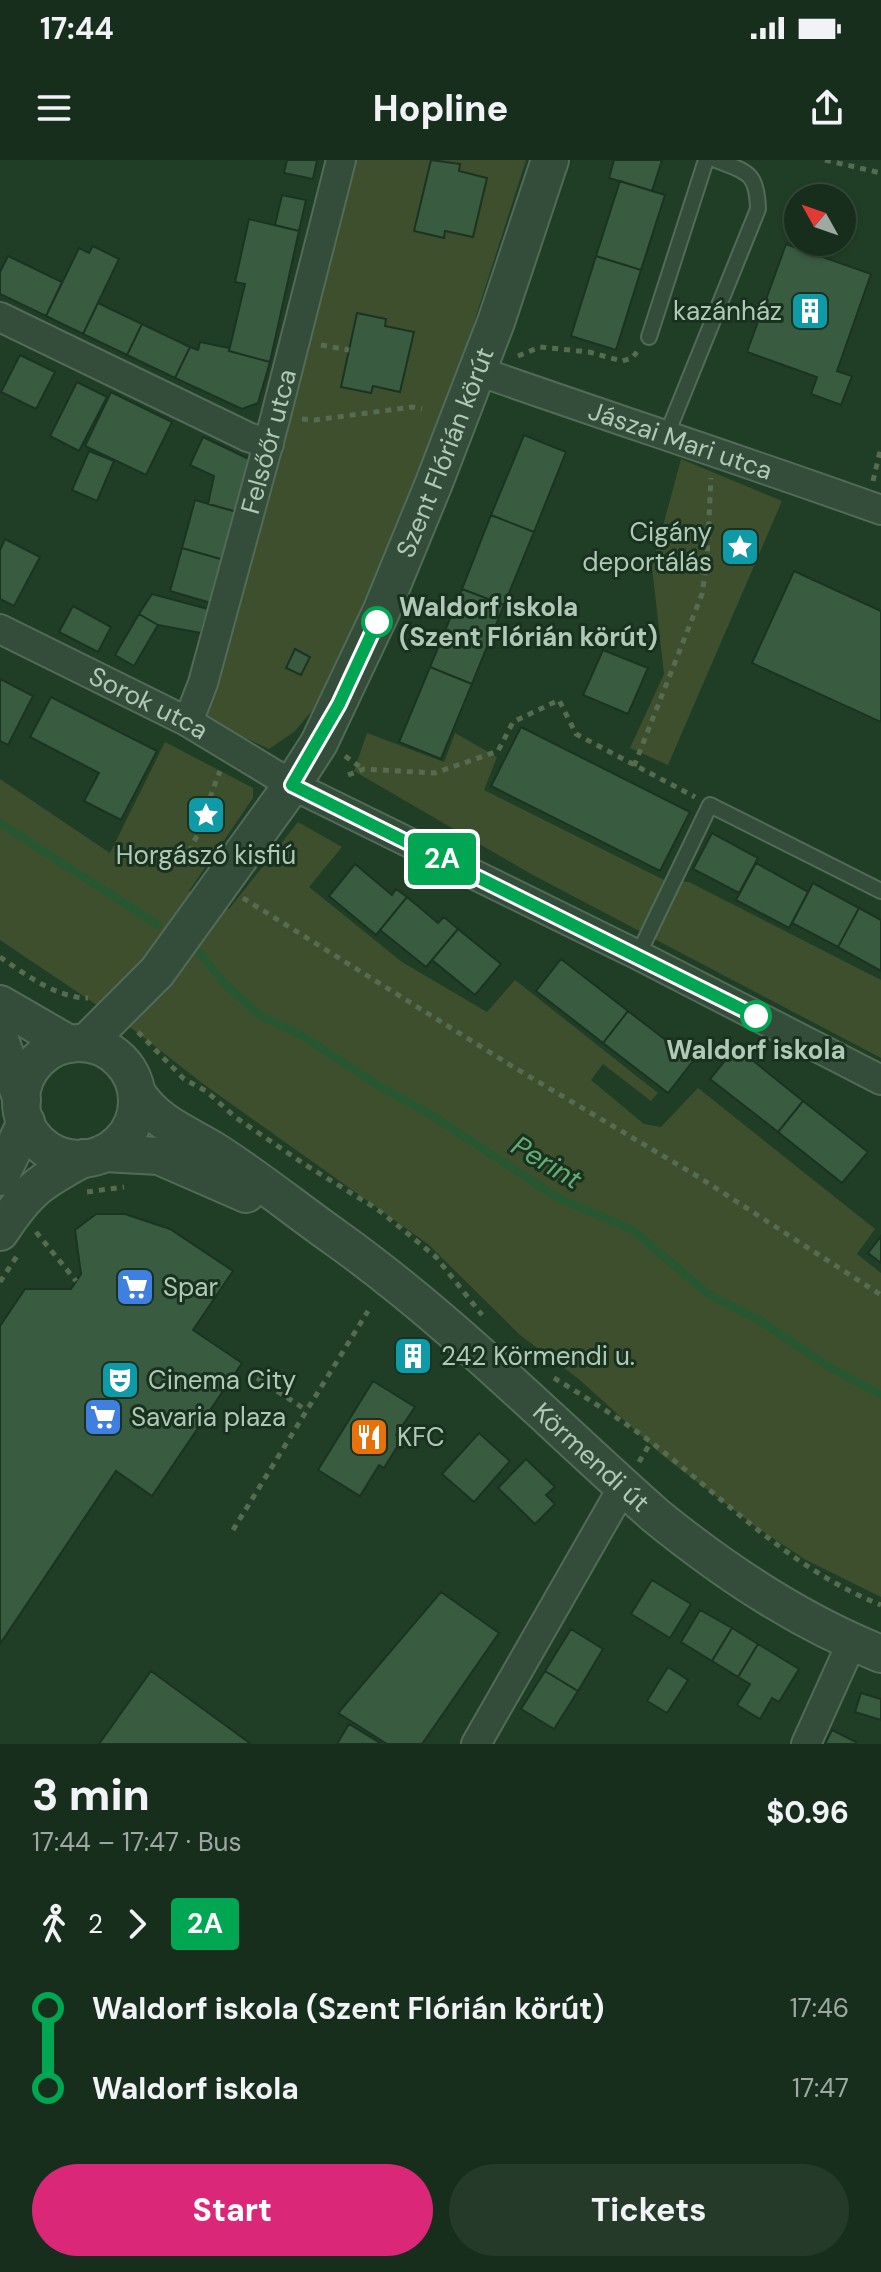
<!DOCTYPE html>
<html lang="en">
<head>
<meta charset="utf-8">
<style>
  body { margin:0; font-family:"DM Sans",sans-serif; background:#253a29; color:#f1f3f6; height:100vh; display:flex; flex-direction:column; font-size:30px; white-space:nowrap }
  * { box-sizing:border-box; margin:0 }
  p { font-size:26px; color:#9fa8a3 }
  .icon { flex:none; width:44px; height:44px; fill:none; stroke:currentColor; stroke-width:2; stroke-linecap:round; stroke-linejoin:round }
  .map { position:relative; height:1584px; overflow:hidden }
  .drawer { display:flex; flex-direction:column; background:#182e1c; flex:1 }
  .drawer>* { flex:none }
  .badge { padding:0 16px; border-radius:6px; font-size:28px; line-height:52px }
  .needle { width:52px; rotate:310deg }
  .controls { position:absolute; left:784px; top:24px; display:grid; gap:16px }
  .controls a { display:grid; place-items:center; width:72px; height:72px; border-radius:50%; background:#182e1c; box-shadow:0 2px 6px #0004,0 0 0 2px #364a3b; font-size:40px }
  .map>.badge { position:absolute; translate:-50% -50%; box-shadow:0 0 0 4px #fff }
  .legs { display:flex; align-items:center; gap:12px; height:88px; padding:0 32px; font-size:26px }
  .legs p { margin-inline-start:auto }
  .overview { display:flex; align-items:center; justify-content:space-between; height:136px; padding:0 32px }
  h1 { font-size:44px; font-weight:800; line-height:60px }
  .action { display:flex; gap:16px; margin-top:auto; padding:16px 32px }
  .action a { flex:1; height:92px; border-radius:48px; background:#db2777; color:#fff; font-size:32px; font-weight:800; line-height:92px; text-align:center }
  .action a+a { background:#253a29; color:#f1f3f6 }
  ul { padding:0 32px; list-style:none }
  li { display:flex; align-items:center; gap:28px; height:80px; font-size:30px }
  li i { display:grid; place-items:center; width:12px; height:100%; margin:0 10px; background:currentColor }
  li i::after { content:''; width:20px; height:20px; margin:-10px; border:6px solid; border-radius:50%; background:#182e1c }
  li p { margin-inline-start:auto }
  li:first-child i { background:linear-gradient(#0000 50%,currentColor 0) }
  li:last-child i { background:linear-gradient(currentColor 50%,#0000 0) }
  .status { display:flex; justify-content:space-between; align-items:center; height:56px; padding:0 40px; background:#182e1c; direction:ltr }
  .status svg { height:22px; fill:currentColor }
  header { display:flex; justify-content:space-between; align-items:center; height:104px; padding:0 32px; background:#182e1c; font-size:36px; font-weight:800 }
  .map>svg:first-child { display:block }
  .green { fill:#3e4f2e }
  .lines { fill:none; stroke-linecap:round; stroke-linejoin:round }
  .stream { stroke:#265731; stroke-width:8 }
  .building { fill:#395b40; stroke:#1b3421; stroke-width:2 }
  .service-casing { stroke:#526b58; stroke-width:18 }
  .minor-casing { stroke:#526b58; stroke-width:32 }
  .tertiary-casing { stroke:#526b58; stroke-width:40 }
  .path { stroke:#566c51; stroke-width:5; stroke-dasharray:6 6; stroke-linecap:butt }
  .service { stroke:#344d3a; stroke-width:14 }
  .minor { stroke:#344d3a; stroke-width:28 }
  .tertiary { stroke:#344d3a; stroke-width:36 }
  .line-1-casing { stroke:#fff; stroke-width:18 }
  .line-1 { stroke:#00a651; stroke-width:12 }
  .stop-1-dot { fill:#fff; stroke:#00a651; stroke-width:4 }
  .labels { text-anchor:middle; stroke-width:6; stroke-linejoin:round; paint-order:stroke }
  .poi-label { font-size:26px; fill:#afc9b6; stroke:#19321f; text-anchor:start }
  .street-label { font-size:26px; fill:#afc9b6; stroke:#19321f }
  .stop-label { font-size:26px; font-weight:bold; fill:#afc9b6; stroke:#19321f; text-anchor:start }
  .water-label { font-size:28px; font-style:italic; fill:#64ac74; stroke:#19321f }
</style>
</head>
<body>
<div class="status"><b>17:44</b><svg viewBox="0 0 49 12"><path d="M0 12V9h3v3zM5 12V6h3v6zM10 12V3h3v9zM15 12V0h3v12zM26 1h20v11H26zM47 4h2v5h-2z"/></svg></div>
<header><svg class="icon" aria-label="menu" viewBox="0 0 24 24"><path d="M4 6h16M4 12h16M4 18h16"/></svg>Hopline<svg class="icon" aria-label="share" viewBox="0 0 24 24"><path d="M12 15V3M7 8l5-5 5 5M5 13v7h14v-7"/></svg></header>
<div class="map">
<svg width="881" height="1584" viewBox="0 0 881 1584">
  <rect width="100%" height="100%" fill="#203e26"/>
  <path class="green" d="M351,0H526L462,200L390,397L323,538L294,572L269,589L206,560L291,248Z
    M681,299L782,341L668,605L630,588L664,514L652,407Z
    M367,573L444,602L455,573L497,597L484,630L664,720L689,722L881,820V898L531,714L354,611Z
    M165,582L253,628V638L189,731L229,749L298,662L342,687L309,727L402,802L487,852L515,820L658,933L651,941L603,904L591,920L644,964L661,967L698,928L875,1069L857,1094L881,1113V1437L806,1400L756,1367L662,1295L580,1220L520,1175L428,1084L202,923L134,870L0,780V619L110,693Z"/>
  <g class="lines">
    <path class="stream" d="M0,663L158,765
      M200,793L224,823L261,856L299,874L381,927L433,956L558,1038L633,1070L708,1134L759,1160L826,1205L881,1235"/>
  </g>
  <path class="building" d="M287,0H317L313,19L284,13Z
    M431,0L460,4L459,11L487,18L473,77L445,71L444,78L414,71Z
    M614,0H662L652,31L609,18Z
    M620,21L665,35L641,110L596,96Z
    M282,35L306,40L299,71L275,65Z
    M249,59L299,71L270,202L229,191L245,124L235,122Z
    M786,84L871,114L837,211L852,216L841,245L811,234L817,217L747,192Z
    M93,86L119,99L83,174L46,156L79,88L89,93Z
    M8,96L62,122L46,156L0,134V112Z
    M596,96L641,110L616,190L571,176Z
    M98,143L142,164L127,195L83,174Z
    M357,153L386,159L385,166L414,172L400,232L373,226L371,233L341,227Z
    M142,164L190,187L175,218L127,195Z
    M200,182L229,188V191L270,202L258,243L242,249L175,218L190,187L198,190Z
    M20,195L55,212L36,249L1,232Z
    M77,222L107,237L79,291L50,276Z
    M111,232L172,262L146,315L85,286Z
    M524,275L566,292L534,372L491,355Z
    M203,277L251,300L237,352L208,344L214,316L190,305Z
    M89,291L114,301L97,341L72,330Z
    M195,340L237,352L224,400L182,388Z
    M491,355L534,372L504,445L462,429Z
    M5,379L40,397L14,446L0,439V390Z
    M182,388L224,400L211,443L170,431Z
    M794,411L881,451V562L752,503Z
    M462,429L504,445L472,524L430,507Z
    M152,434L208,449L201,473L158,465L139,454Z
    M73,446L111,467L98,492L59,472Z
    M139,454L158,465L134,506L115,495Z
    M295,489L310,497L301,515L286,508Z
    M603,490L648,508L628,554L583,535Z
    M430,507L472,524L441,599L399,582Z
    M0,519L33,536L8,585L0,581Z
    M51,537L157,591L121,660L84,641L99,613L30,577Z
    M521,567L690,652L660,711L491,626Z
    M712,673L758,698L739,733L693,709Z
    M756,703L808,732L789,768L736,740Z
    M355,704L392,735L396,729L407,737L376,775L329,736Z
    M813,723L859,748L838,787L792,763Z
    M407,737L438,763L444,757L458,769L426,807L380,770Z
    M859,748L881,760V811L838,787Z
    M458,769L501,804L475,835L432,800Z
    M561,799L628,851L603,883L536,831Z
    M628,851L693,901L668,933L603,883Z
    M736,887L803,941L778,972L710,919Z
    M803,941L868,992L842,1023L778,972Z
    M96,1054H125L170,1069L233,1111L193,1170L242,1203L152,1336L116,1311L0,1484V1166L25,1129H71L81,1114L75,1070Z
    M881,1076V1103L868,1093Z
    M373,1221L415,1247L396,1275L402,1279L384,1308L379,1305L360,1336L318,1310Z
    M479,1273L510,1301L474,1342L442,1314Z
    M526,1299L555,1327L546,1335L555,1344L535,1364L498,1328Z
    M652,1420L691,1444L670,1478L631,1454Z
    M441,1432L499,1473L422,1584H387L338,1553Z
    M700,1450L732,1468L712,1501L681,1482Z
    M732,1468L758,1484L738,1517L712,1501Z
    M571,1469L603,1489L578,1531L545,1511Z
    M758,1484L799,1509L779,1542L772,1538L760,1559L737,1545L750,1524L738,1517Z
    M668,1507L688,1520L667,1553L647,1541Z
    M151,1511L251,1584H99Z
    M545,1511L578,1531L554,1569L521,1549Z
    M861,1533L881,1539V1560L855,1552Z
    M349,1564L380,1583L379,1584H337Z
    M832,1570L856,1582L855,1584H825Z"/>
  <g class="lines">
    <defs>
      <path id="service" d="M649,177L706,0
        M667,274L758,49C757,12 747,12 716,0
        M638,795L710,645L881,731"/>
      <g id="minor">
        <path d="M0,157L248,277L269,284"/>
        <path id="s1" d="M478,211C612,258 747,302 881,350"/>
        <path id="s2" d="M0,469L188,562L292,625L638,795L881,920"/>
        <path id="s3" d="M188,562L203,523L275,259L341,0"/>
        <path d="M476,1584L623,1327"/>
        <path d="M806,1584L852,1482"/>
      </g>
      <g id="tertiary">
        <path d="M0,844L69,884"/>
        <path d="M0,880L22,940"/>
        <path id="s4" d="M86,883L157,812L292,625L319,583L381,452L434,323L496,162L550,0"/>
        <circle cx="79" cy="941" r="58"/>
        <path id="s5" d="M137,933C155,962 185,973 213,990C256,1017 295,1049 336,1078C451,1160 551,1263 656,1356C725,1412 798,1461 881,1494"/>
        <path d="M104,993L159,996L246,1034"/>
        <path d="M0,1017L26,962"/>
        <path d="M0,1072C28,1029 40,1022 84,998"/>
      </g>
    </defs>
    <use href="#service" class="service-casing"/>
    <use href="#minor" class="minor-casing"/>
    <use href="#tertiary" class="tertiary-casing"/>
    <path class="path" d="M825,0L881,13
      M321,185L349,190
      M518,196L540,187L589,192L622,201L632,198L637,192
      M302,259L315,260L412,247L422,249
      M873,321L881,287
      M345,596L363,609
      M634,606L702,434L707,401L711,318
      M348,615L364,609L435,613L498,591L513,562L559,540L576,574L695,637
      M197,671C199,653 205,652 210,638C213,629 216,621 220,611
      M203,699L191,688C197,672 212,658 209,642
      M243,738L515,908L697,1016L881,1135
      M0,797C26,815 57,838 88,838
      M138,872L184,919L206,931L235,957L304,1004L377,1049L407,1073L436,1097L482,1155
      M87,1032L124,1027
      M36,1072L76,1121
      M0,1122L17,1096
      M257,1218L306,1250
      M554,1218C587,1238 620,1259 651,1282C726,1340 792,1410 881,1445
      M639,1302L651,1282
      M233,1370L368,1151"/>
    <use href="#service" class="service"/>
    <use href="#minor" class="minor"/>
    <use href="#tertiary" class="tertiary"/>
  </g>
  <g class="lines">
    <defs>
      <path id="line-1" d="M377,462L339,544L292,625L756,856"/>
    </defs>
    <use href="#line-1" class="line-1-casing"/>
    <use href="#line-1" class="line-1"/>
  </g>
  <defs>
    <symbol id="building-square" viewBox="-11 -11 22 22"><rect x="-9" y="-9" width="18" height="18" rx="4" fill="#0f9aa8" stroke="#19321f"/><path d="M-4-6H4V6H1V3H-1V6H-4ZM-2.5-4.3h1.7v1.8h-1.7ZM.8-4.3h1.7v1.8H.8ZM-2.5-1h1.7V.8h-1.7ZM.8-1h1.7V.8H.8Z" fill="#fff"/></symbol>
    <symbol id="sight-square" viewBox="-11 -11 22 22"><rect x="-9" y="-9" width="18" height="18" rx="4" fill="#0f9aa8" stroke="#19321f"/><path d="M0-6L1.8-2.2L6-1.7L2.9 1.2L3.7 5.4L0 3.3L-3.7 5.4L-2.9 1.2L-6-1.7L-1.8-2.2Z" fill="#fff"/></symbol>
    <symbol id="supermarket-square" viewBox="-11 -11 22 22"><rect x="-9" y="-9" width="18" height="18" rx="4" fill="#3f7fe0" stroke="#19321f"/><path d="M-6-5.5h2.5l.6 2H6L4.5 2H-2.5L-4.4-4H-6ZM-1.5 3.2a1.3 1.3 0 1 0 .1 0ZM3 3.2a1.3 1.3 0 1 0 .1 0Z" fill="#fff"/></symbol>
    <symbol id="theatre-square" viewBox="-11 -11 22 22"><rect x="-9" y="-9" width="18" height="18" rx="4" fill="#0f9aa8" stroke="#19321f"/><path d="M-5-5.5Q0-4 5-5.5V0Q5 5 0 6Q-5 5-5 0ZM-3.3-2.5H-1v1.5H-3.3ZM1-2.5H3.3v1.5H1ZM-2.8 1Q0 5.5 2.8 1Z" fill="#fff"/></symbol>
    <symbol id="restaurant-square" viewBox="-11 -11 22 22"><rect x="-9" y="-9" width="18" height="18" rx="4" fill="#e8710a" stroke="#19321f"/><path d="M-5-6h1v4h1v-4h1v4h1v-4h1v5L-1.5 .5V6h-2V.5L-5-1ZM5-6V6H3V1.5H1.5Q1.5-4 5-6Z" fill="#fff"/></symbol>
  </defs>
  <g fill-rule="evenodd">
    <use href="#building-square" x="788" y="129" width="44" height="44"/>
    <use href="#sight-square" x="718" y="365" width="44" height="44"/>
    <use href="#sight-square" x="184" y="633" width="44" height="44"/>
    <use href="#supermarket-square" x="113" y="1105" width="44" height="44"/>
    <use href="#building-square" x="391" y="1174" width="44" height="44"/>
    <use href="#theatre-square" x="98" y="1198" width="44" height="44"/>
    <use href="#supermarket-square" x="81" y="1235" width="44" height="44"/>
    <use href="#restaurant-square" x="347" y="1255" width="44" height="44"/>
  </g>
  <g class="stop-1-dot">
    <circle cx="377" cy="462" r="14"/>
    <circle cx="756" cy="856" r="14"/>
  </g>
  <g class="labels">
    <g class="poi-label">
      <text x="782" y="160" text-anchor="end">kazánház</text>
      <text x="712" y="381" text-anchor="end">Cigány<tspan x="712" dy="30">deportálás</tspan></text>
      <text x="206" y="704" text-anchor="middle">Horgászó kisfiú</text>
      <text x="163" y="1136">Spar</text>
      <text x="441" y="1205">242 Körmendi u.</text>
      <text x="148" y="1229">Cinema City</text>
      <text x="131" y="1266">Savaria plaza</text>
      <text x="397" y="1286">KFC</text>
    </g>
    <g class="street-label">
      <text dy="9" stroke="none"><textPath href="#s1" startOffset="214">Jászai Mari utca</textPath></text>
      <text dy="9" stroke="none"><textPath href="#s3" startOffset="292">Felsőőr utca</textPath></text>
      <text dy="9" stroke="none"><textPath href="#s4" startOffset="698">Szent Flórián körút</textPath></text>
      <text dy="9" stroke="none"><textPath href="#s2" startOffset="166">Sorok utca</textPath></text>
      <text dy="9" stroke="none"><textPath href="#s5" startOffset="584">Körmendi út</textPath></text>
    </g>
    <g class="stop-label">
      <text x="399" y="456">Waldorf iskola<tspan x="399" dy="30">(Szent Flórián körút)</tspan></text>
      <text x="756" y="899" text-anchor="middle">Waldorf iskola</text>
    </g>
    <g class="water-label">
      <text transform="translate(547 1002) rotate(31)" y="10">Perint</text>
    </g>
  </g>
</svg>
<div class="controls">
<a><svg class="needle" viewBox="-14 -14 28 28"><path d="M0-13l5 13h-10z" fill="#e53935"/><path d="M0 13l5-13h-10z" fill="#9fa8a3"/></svg></a>
</div>
<b class="badge" style="left:442px;top:699px;background:#00a651;color:#fff">2A</b>
</div>
<section class="drawer">
<div class="overview"><div><h1>3 min</h1><p>17:44 – 17:47 · Bus</p></div><b>$0.96</b></div>
<div class="legs"><svg class="icon" aria-label="walk" viewBox="0 0 24 24"><circle cx="13" cy="4" r="2"/><path d="M13 8l-2 6 4 7M11 14l-3 7M7 12l3-4h3l4 4"/></svg>2<svg class="icon" aria-label="forward" viewBox="0 0 24 24"><path d="M9 5l7 7-7 7"/></svg><b class="badge" style="background:#00a651;color:#fff">2A</b></div>
<ul>
<li><i style="color:#00a651"></i><b>Waldorf iskola (Szent Flórián körút)</b><p>17:46</p></li>
<li><i style="color:#00a651"></i><b>Waldorf iskola</b><p>17:47</p></li>
</ul>
<div class="action"><a>Start</a><a>Tickets</a></div>
</section>
</body>
</html>
